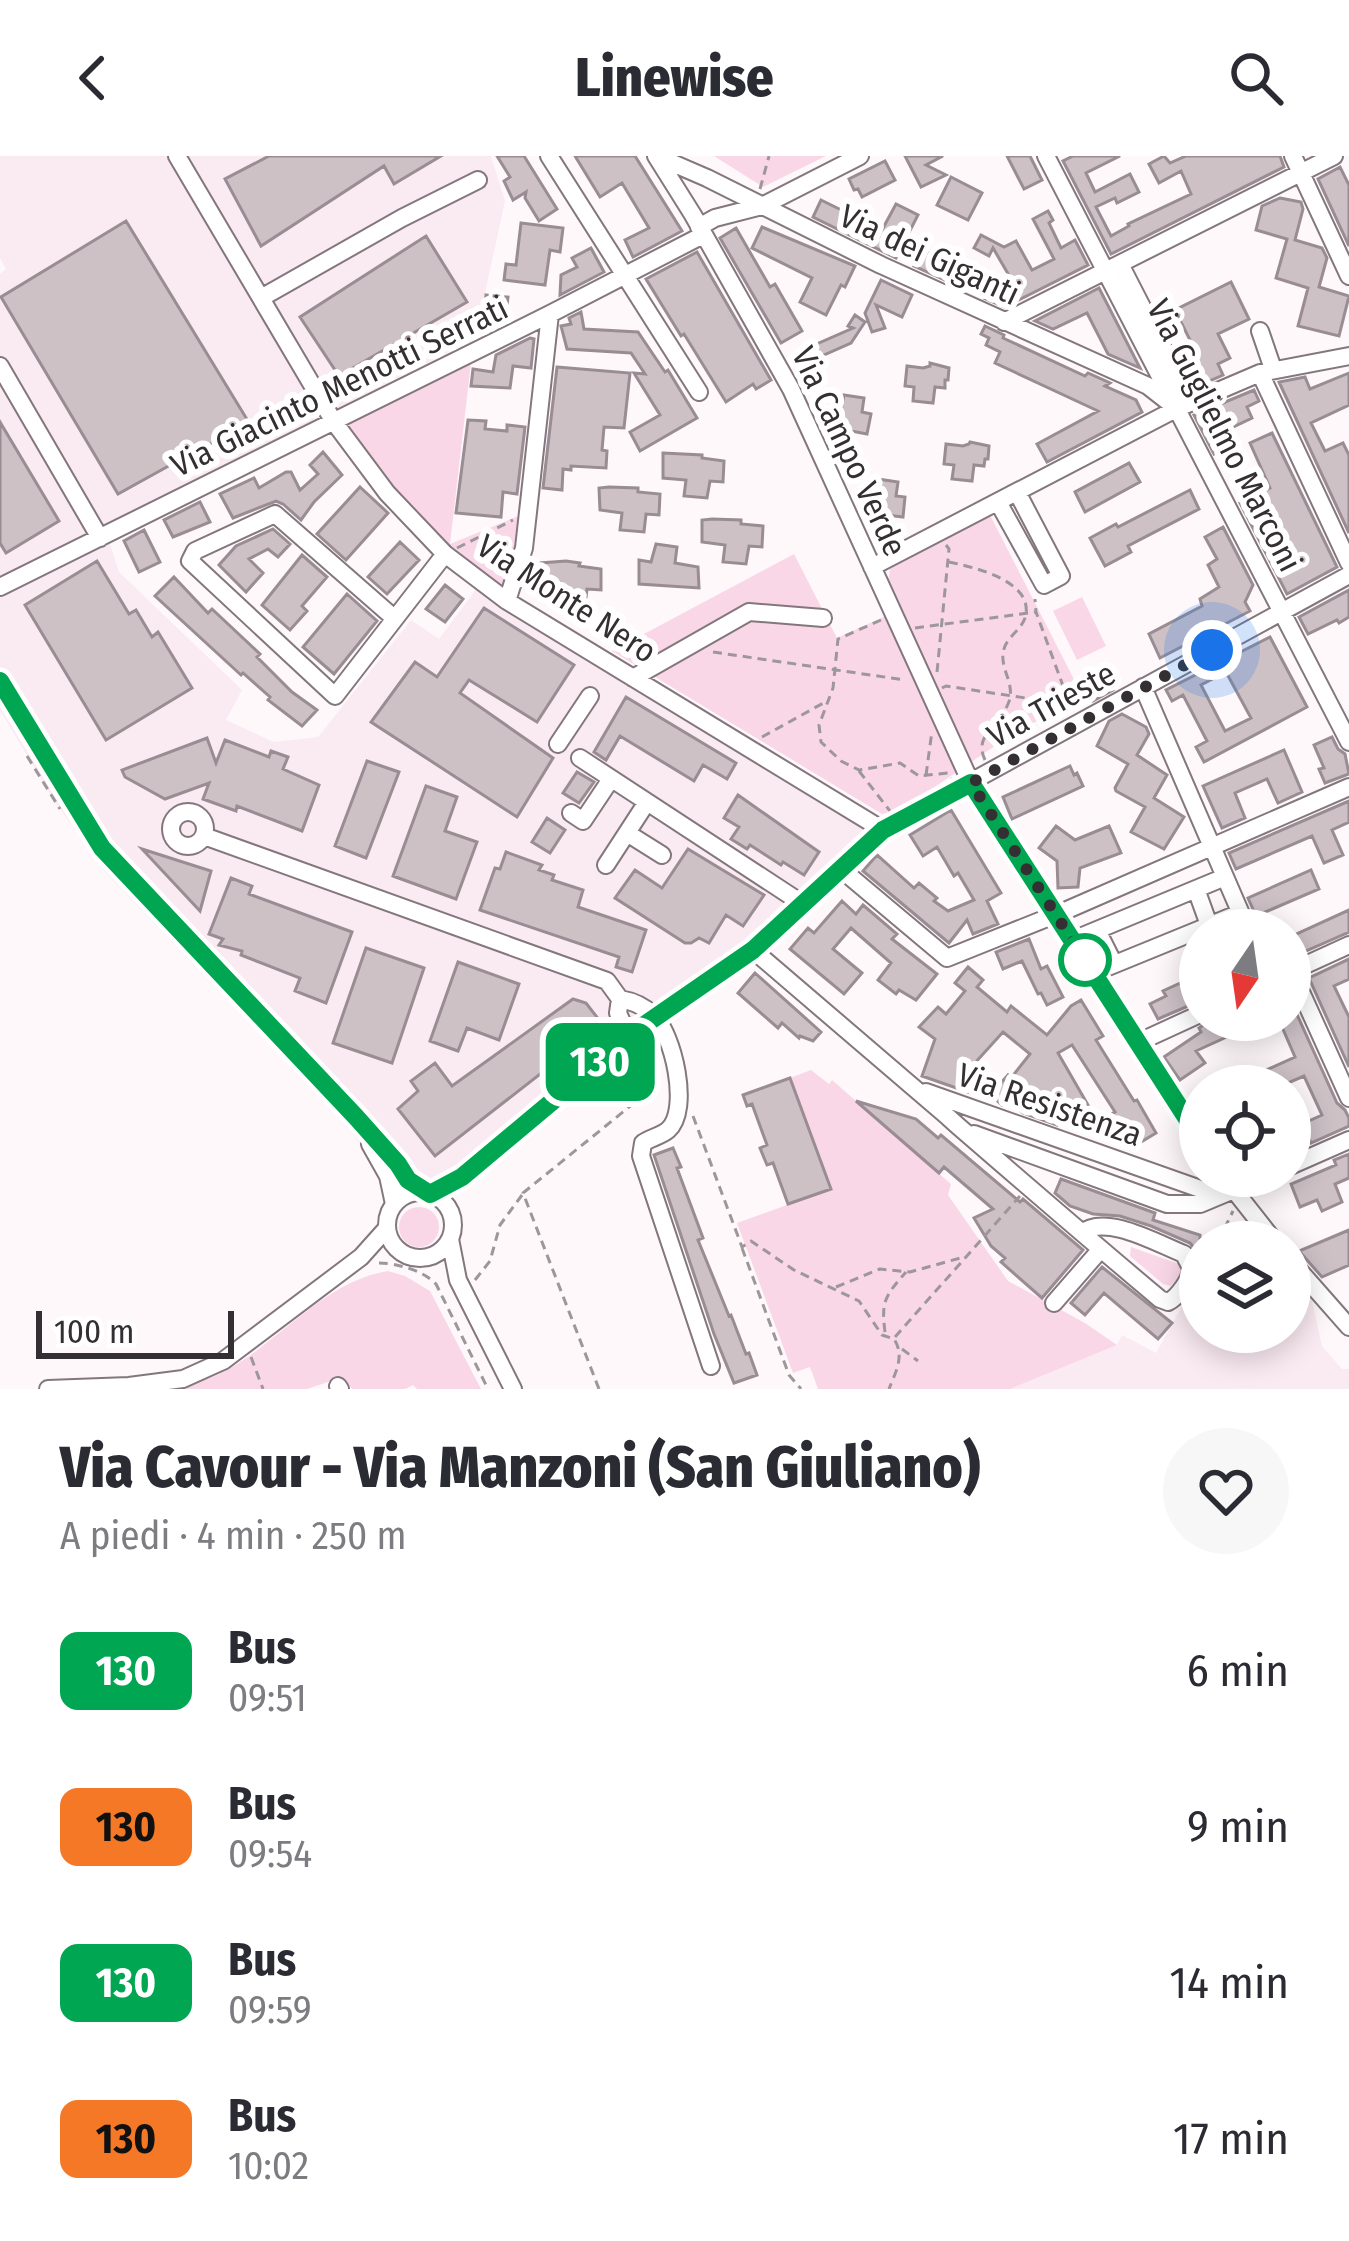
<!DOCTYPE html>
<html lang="it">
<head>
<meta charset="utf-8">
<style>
  body { margin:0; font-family:"Fira Sans Condensed",sans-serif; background:#f7f7f7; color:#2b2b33; height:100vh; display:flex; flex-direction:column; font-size:45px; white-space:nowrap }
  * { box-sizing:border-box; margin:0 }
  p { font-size:39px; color:#7c7c81 }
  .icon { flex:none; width:66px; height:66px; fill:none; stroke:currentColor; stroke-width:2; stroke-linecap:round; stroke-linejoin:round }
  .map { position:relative; height:1233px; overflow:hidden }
  .sheet { display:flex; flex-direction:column; background:#fff; flex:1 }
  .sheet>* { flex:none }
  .badge { padding:0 24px; border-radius:18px; font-size:42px; line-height:78px }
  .needle { width:78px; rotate:193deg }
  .buttons { position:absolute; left:1179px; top:753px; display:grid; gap:24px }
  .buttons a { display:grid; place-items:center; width:132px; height:132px; border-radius:50%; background:#fff; box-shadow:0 6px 30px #0003; font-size:60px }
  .scale { position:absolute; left:36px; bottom:30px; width:198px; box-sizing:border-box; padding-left:12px; border:6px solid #342f32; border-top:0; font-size:33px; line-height:42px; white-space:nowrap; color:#342f32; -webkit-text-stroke:9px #fff; paint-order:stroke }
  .you { position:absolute; width:60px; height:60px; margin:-30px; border:9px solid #fff; border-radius:50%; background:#1a73e8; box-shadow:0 0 0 18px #1a73e833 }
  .map>.badge { position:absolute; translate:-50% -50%; box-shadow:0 0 0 6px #fff }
  .round { display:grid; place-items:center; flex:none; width:126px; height:126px; border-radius:63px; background:#f7f7f7 }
  .headline { display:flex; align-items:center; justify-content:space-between; height:204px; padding:0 60px }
  h1 { font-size:57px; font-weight:800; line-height:90px }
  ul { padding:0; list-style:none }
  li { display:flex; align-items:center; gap:36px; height:156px; padding:0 60px }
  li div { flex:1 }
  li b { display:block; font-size:45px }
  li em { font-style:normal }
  li .badge { min-width:132px; font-weight:700; text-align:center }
  header { display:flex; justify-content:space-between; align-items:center; height:156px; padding:0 60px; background:#fff; font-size:54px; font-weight:800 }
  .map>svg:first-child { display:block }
  .built { fill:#faeaf1 }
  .green { fill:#f9d7e7 }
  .building { fill:#cdc1c6; stroke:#998d93; stroke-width:3; fill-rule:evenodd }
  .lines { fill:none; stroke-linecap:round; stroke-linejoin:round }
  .minor-casing { stroke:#83777d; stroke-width:20 }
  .path { stroke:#9d979a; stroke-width:3; stroke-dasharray:9 6; stroke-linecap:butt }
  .minor { stroke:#fff; stroke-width:16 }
  .line-casing { stroke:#fff; stroke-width:27 }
  .line { stroke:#00a651; stroke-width:18 }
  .walk { stroke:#342f32; stroke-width:12; stroke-dasharray:0 21.6 }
  .stop-dot { fill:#fff; stroke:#00a651; stroke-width:6 }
  .labels { text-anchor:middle; stroke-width:12; stroke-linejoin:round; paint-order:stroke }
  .street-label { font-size:33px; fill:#342f32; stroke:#fff }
</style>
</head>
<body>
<header><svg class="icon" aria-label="back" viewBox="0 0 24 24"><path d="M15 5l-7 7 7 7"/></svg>Linewise<svg class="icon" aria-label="search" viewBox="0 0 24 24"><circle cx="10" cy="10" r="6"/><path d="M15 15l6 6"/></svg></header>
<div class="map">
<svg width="1349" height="1233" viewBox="0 0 1349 1233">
  <rect width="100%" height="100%" fill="#fef8fb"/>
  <path class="built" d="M0,0H491L505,45L475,183L104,370L119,416L242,534L226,564L274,586L318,581L411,464L439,483L480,428L877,675L750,791L460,1016L428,1033L407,1032L388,1046L369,999L341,964L104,715L53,643L0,554V118L6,113L0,102Z
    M1200,1118V1176H1290V1119L1312,1144L1322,1190L1342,1213H1349V1233H1010L1117,1189L1122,1179L1156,1197Z"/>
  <path class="green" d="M714,0H826L763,31Z
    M471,207L450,388L528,356L510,435L450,390L392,331L346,269Z
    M990,359L1082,539L1002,585L898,656L882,658L612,495L794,398L837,482L901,453L888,426L890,413Z
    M1082,441L1106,490L1077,504L1053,455Z
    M811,914L829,928L832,924L951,1028L948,1039L1008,1125L1085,1167L1117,1189L1010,1233H818L810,1211L793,1217L737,1067L831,1033L790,922Z
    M399 1071a20 20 0 1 1 40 0a20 20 0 1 1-40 0Z
    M1131,1091L1182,1109L1183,1114L1171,1130L1163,1128L1130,1100Z
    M388,1115L405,1120L430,1135L481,1233H417L413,1229L405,1233H352L343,1221L307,1233H153C178,1231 204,1227 227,1214C281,1184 325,1125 388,1115Z"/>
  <path class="building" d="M269,0H441L394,28L384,10L261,90L225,23Z
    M497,0H524L557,53L539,65L525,42L526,36L513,44L504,25L510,21Z
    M575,0H635L682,75L633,101L625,84L649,72L622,27L600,41Z
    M905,0H943L926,9L946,19L921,31Z
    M1007,0H1030L1042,24L1024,33Z
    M1073,0H1120L1086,17L1095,36L1130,18L1139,36L1117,47L1115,42L1096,51L1111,80L1129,70L1128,68L1191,38L1181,15L1159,27L1149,8L1164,0L1170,7L1186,0H1280L1284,11L1111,98L1063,5Z
    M885,5L895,24L862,41L858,33L854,34L849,23Z
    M1340,11L1349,29V90L1318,23Z
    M951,21L982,37L968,64L937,49Z
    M1280,42L1301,46L1303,53L1295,84L1322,92L1327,102L1319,131L1349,140L1339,180L1298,170L1308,132L1276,122L1287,83L1256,74L1262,50Z
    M821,44L882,74L896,48L918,59L896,102L813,61Z
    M1048,55L1053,64L1049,67L1061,92L1075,84L1088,109L1005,151L986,143L1014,128L993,92L989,100L974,92L981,79L1004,91L1016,85L1032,114L1054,103L1033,63Z
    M126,65L248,265L184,304L183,302L118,338L1,141Z
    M521,67L563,72L560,96L550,94L545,129L504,124L506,108L516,109Z
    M762,71L855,110L845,131L841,129L826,159L800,146L812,122L752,92Z
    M736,72L770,131L775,128L802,175L781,187L720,82Z
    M426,80L467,146L339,220L300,161Z
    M591,92L604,116L560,139L561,119L577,111L572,102Z
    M922,94L963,115L956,129L914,110Z
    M697,96L771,224L756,233L753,228L726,246L684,178L681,180L646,123Z
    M881,124L912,139L902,161L876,149L885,172L872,176L865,157Z
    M1231,126L1249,163L1218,178L1230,202L1218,208L1223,219L1198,230L1180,194L1192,188L1175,154Z
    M1099,132L1140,212L1108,198L1087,157L1053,173L1035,165Z
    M486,139L508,141L505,166L487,175H482Z
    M581,156L584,173L638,176L665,216L668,214L697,262L640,295L630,276L660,259L634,217L645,218L631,197L567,193L561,170L571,168L569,162Z
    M855,159L865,166L851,187L808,206L803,194L853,172L848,170Z
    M985,170L1004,179L1003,182L1085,220L1088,217L1110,227L1105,230L1136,244L1142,256L1047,306L1037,288L1098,255L995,207L1000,196L986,189L989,182L981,178Z
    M530,182L534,183L531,212L513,210L510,232L471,230L473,213L493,216L496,199Z
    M930,207L949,212L948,224H945V232L935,231L933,247L913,245L914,231L905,230L907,210L923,212L930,210Z
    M557,211L630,217L624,272L604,271L602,294L607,295L606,312L571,310V314L563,313L562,334L543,332Z
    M1349,217V249L1311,267L1325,295L1343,287L1349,299V377L1279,226L1305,221L1310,233Z
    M1254,234L1259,245L1247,251L1252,262L1223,276L1231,290L1214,298L1194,259Z
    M844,239L864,242L862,256L871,258L867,278L851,275H844V278L825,272L831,253L841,255Z
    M468,264L486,265L485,273L507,275V269L525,271L517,338L503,336L501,361L456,357Z
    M0,266L59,365L6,397L0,387Z
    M1272,277L1337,411L1287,438L1240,347L1270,332L1250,287Z
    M970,286L989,290L988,303H985L984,310L974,309L972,325L952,323L954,309L944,308L946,288L963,290L969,288Z
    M323,296L342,319L314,346L301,364L283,348L276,345L233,362L220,338L254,322L259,332L286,316H291L300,334L318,318L310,309Z
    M663,297L702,299V302L724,305L723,326L710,325L707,342L684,340L686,324L663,322Z
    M1129,307L1140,326L1085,356L1075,336Z
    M878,323L898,326L896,340L905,341L903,361L886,359L880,360L879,363L862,358V345H865L866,338L876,339Z
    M360,331L388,357L346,404L317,378Z
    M609,331L638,332V336L660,338L659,359L646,358L644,376L620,374L622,357L600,354L599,332Z
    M1190,334L1199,353L1128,390L1131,396L1105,410L1090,382L1116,368L1118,371Z
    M200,346L210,366L173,381L164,364Z
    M712,363L741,364V368L763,370L762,391L749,390L746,408L723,406L725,389L702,386V364Z
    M1223,371L1253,429L1245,446L1250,455L1160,502L1149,478L1202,450L1200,443L1219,431L1208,409L1217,403L1205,381Z
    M273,373L290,388L278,401L268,393L249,403L263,417L246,436L219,409L236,390Z
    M144,374L160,406L139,416L124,385Z
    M400,386L419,404L387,438L368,421Z
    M656,388L677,391L675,407L698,411L699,432L639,428V404L651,406Z
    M302,399L327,421L302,450L307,455L290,474L262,449Z
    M97,405L129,458L136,454L152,481L158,476L192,532L106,584L25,449Z
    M566,405L580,407L579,410L601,413V434L587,433L585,450L562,448L563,432L541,428L540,407Z
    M174,421L208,457L212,453L260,498L257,501L292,536L317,554L302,570L268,544L270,541L243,517L241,519L155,440Z
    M445,429L463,443L445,466L426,453Z
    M1349,434V461L1339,467L1337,464L1308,478L1299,461Z
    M347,438L377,465L334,518L303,491Z
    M484,452L574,509L537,566L469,524L460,537L553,602L517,661L371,566L415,506L437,521Z
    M1270,481L1307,551L1204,606L1196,591L1207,585L1183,539L1172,545L1166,534ZM1226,516L1251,562L1225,575L1201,529Z
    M1104,515L1113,534L1093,545L1083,525Z
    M626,541L736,607L727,623L703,609L694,625L620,580L606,604L594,596Z
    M1122,558L1146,571L1149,578L1137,599L1167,619L1154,642L1184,661L1164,693L1131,676L1145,651L1116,635L1115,632L1128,608L1097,590L1109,565Z
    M1332,581L1338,593L1345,598L1349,618L1325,627L1319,613L1324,612L1314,589Z
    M207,582L216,607L225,584L269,601L271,595L288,601L283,613L319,629L302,675L237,650L236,655L203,643L209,627L165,643L125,621L122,614Z
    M1284,594L1302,636L1278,647L1267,623L1235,637L1245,662L1222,672L1203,630Z
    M367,605L399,616L366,702L335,690Z
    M1070,610L1074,619L1077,617L1083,630L1012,663L1003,641Z
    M577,616L594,626L579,647L563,637Z
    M426,630L457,641L445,675L477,686L456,743L393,720Z
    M738,639L819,696L804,719L783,706L781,709L750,689L747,693L731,683L739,671L724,662Z
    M1349,645V666L1332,674L1343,699L1324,707L1312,680L1236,713L1229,697Z
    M951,654L1001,737L987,745L998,768L973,778L967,764L949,787L863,715L877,699L914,732L919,727L937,742L934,745L948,755L974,744L958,717L954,720L937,691L923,700L910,679Z
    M547,662L565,674L550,697L532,686Z
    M1056,670L1075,684L1109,670L1121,697L1080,712L1078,731L1058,732L1057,705L1039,692Z
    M142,693L211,715L200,755Z
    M688,693L764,739L743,770L726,759L709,787L699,782L691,787H685L615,742L635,714L662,732Z
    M506,696L542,709L539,714L554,719L552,724L583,734L578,751L646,774L632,816L616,811L619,801L480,754L495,712L500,713Z
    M1311,714L1319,733L1256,760L1248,742Z
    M231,722L252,730L249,738L352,776L326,847L295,835L300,822L241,799L242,795L219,789L223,783L209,778Z
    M842,745L856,758L863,749L897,778L892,783L937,818L916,844L899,834L896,838L878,824L891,807L851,772L833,793L862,817L844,838L790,793L808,772L814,777Z
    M1349,754V776L1290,802V781Z
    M1029,783L1041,813L1047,810L1063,841L1047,849L1041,837L1038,838L1022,805L1003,813L996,796Z
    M366,792L424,812L392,907L333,887Z
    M1349,803V823L1334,830L1349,861V911L1309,822Z
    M458,806L519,828L499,884L467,872L458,895L430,885Z
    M968,811L983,824L977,831L1007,856L1011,850L1047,879L1071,850L1081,844L1103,880L1096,884L1134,945L1137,944L1156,977L1133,991L1127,980L1120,984L1106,979L1098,965L1115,956L1072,889L1058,897L1088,949L1074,958L1065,943L1057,969L1023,957L1008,943L1002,949L986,935L982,941L922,920L935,883L919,871L938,851L946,858L965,835L955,827ZM1003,876L1030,898L1011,922L1008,919L1000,928L974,908Z
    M755,817L821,876L813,885L800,880L799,882L782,867L778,872L738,837Z
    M1200,818V845L1158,863L1150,848L1166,840L1163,835Z
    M573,843L586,847L603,869L435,1000L398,953L418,935L411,925L435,907L452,930Z
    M1290,843L1337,947L1345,954L1349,962V970L1311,987L1302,968L1322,959L1304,920L1281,930H1258L1253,920L1295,901L1279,864H1290Z
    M1211,864H1264L1196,895L1205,907L1180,924L1164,901L1201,876L1199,872Z
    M790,922L831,1033L788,1048L773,1007L767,1009L760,992L767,989L752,948L747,950L743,939Z
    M856,945L916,963L938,982L941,979L1020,1046L1023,1043L1083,1094L1042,1142L1001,1106L1005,1102L991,1090L974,1062L993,1053L944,1011L939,1017Z
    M673,992L681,1011L677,1012L703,1082L698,1084L729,1160L731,1159L746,1198L749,1197L757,1219L734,1227L714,1178L654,999Z
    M1349,998V1022L1335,1028L1342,1046L1322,1055L1317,1044L1300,1051L1291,1028L1336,1009L1334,1004Z
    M1061,1023L1155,1057L1153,1064L1200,1079V1099L1190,1087L1151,1070L1120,1060L1093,1058L1070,1050L1055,1037Z
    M1349,1074V1109L1322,1121L1299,1095Z
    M1102,1111L1172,1167L1158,1183L1104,1137L1085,1159L1071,1147Z"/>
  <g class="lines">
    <defs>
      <path id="minor" d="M177,0L334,266L387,337L445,398L507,445L883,674
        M549,0L699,236
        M656,0L693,59L791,233L971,627L1200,983
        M656,0L707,22L881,109L1148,230L1171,248
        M1046,0L1349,586
        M1293,0L1349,120
        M699,71L715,62L762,50L860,0
        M1120,108L1182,229
        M261,142L402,62L478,24
        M1004,166L1334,0
        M1260,175L1273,213
        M0,210L100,382
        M1260,217L1349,407
        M998,346L1044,429L1061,420L1017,336
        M872,411L1176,253L1260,217L1349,200
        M0,431L550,158L703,79
        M507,445L524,392L550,158
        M394,462L275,358L195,395L190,405L335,540L445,398
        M633,522L749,456L823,462
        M0,525L102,692L356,961L398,1008L408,1024L423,1036
        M1143,531L1248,774
        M558,588L590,540
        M580,602L803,748
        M171 673a17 17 0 1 1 34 0a17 17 0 1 1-34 0Z
        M571,657L583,665L611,623
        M627,677L662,699
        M204,680L607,825L620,843
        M606,709L647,646
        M841,713L947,802L1067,754L1349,631
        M1196,733L1209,769
        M1097,774L1114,808
        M1073,784L1225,721
        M753,794L948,961L958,970C1025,1028 1092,1086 1160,1143L1168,1146C1177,1142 1191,1123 1191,1113C1191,1111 1184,1099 1184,1098C1158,1088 1105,1057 1082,1077
        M1290,816L1349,789
        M1292,816L1349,942
        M1093,817L1240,757
        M620,843C632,845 644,850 653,859C673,877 691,954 668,974C661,980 650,982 643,987L641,1000L711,1210
        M620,843L618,857L629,882
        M1139,886L1200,858
        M926,936L1206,1035H1232
        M974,978L1167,1048H1200L1267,1020
        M370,988L388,1020L394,1048
        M1290,1010L1349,984
        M1223,1020L1275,1086
        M387 1069a33 33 0 1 1 66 0a33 33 0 1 1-66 0Z
        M430,1038L462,1021L640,872L753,794L883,674L1349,419
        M450,1083L458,1124L513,1233
        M1290,1104L1349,1171
        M1054,1147L1101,1093
        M338,1230L340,1233
        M48,1233L129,1230L183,1223L223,1205L361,1101L387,1072"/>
    </defs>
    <use href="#minor" class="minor-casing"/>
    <path class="path" d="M760,33L769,0
      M457,392L513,364
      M949,406C973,411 1036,425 1025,462C1021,474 1007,481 1004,493C998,512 1017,528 1008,548C999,570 973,579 985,604
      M881,464L838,483L833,532L819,569L821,586L841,605L859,614L900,607L919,620L948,617L951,622
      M915,472L1036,456
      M713,496L905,524
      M937,516L949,393L946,389
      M942,532L946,530L1052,546L1066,538L1036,456L1035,443
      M762,581L827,545
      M27,600L60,653
      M859,615L890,655
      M926,619L932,575
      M693,960L742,1091L751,1085L794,1114L859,1145L882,1179L894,1183C905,1200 896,1215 889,1233
      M1218,1086L1233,1055
      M742,1092L789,1219L801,1233
      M379,1107C397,1107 424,1115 436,1128L488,1233
      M475,1124L490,1105L500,1069L522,1039
      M836,1131L880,1113L910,1116L964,1101
      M885,1176C881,1145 885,1140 906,1116
      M895,1181L1020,1040
      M902,1193L918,1205
      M251,1201L263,1233
      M599,1233L523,1037L639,943"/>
    <use href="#minor" class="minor"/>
  </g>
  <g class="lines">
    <defs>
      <path id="line" d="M0,525L102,692L356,961L398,1008L408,1024L430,1038L462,1021L640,872L753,794L883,674L971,627L1200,983"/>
    </defs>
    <use href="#line" class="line-casing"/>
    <use href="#line" class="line"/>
    <path class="walk" d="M1085,804L971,627L1212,494"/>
  </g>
  <circle class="stop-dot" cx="1085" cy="804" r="24"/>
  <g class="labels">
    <g class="street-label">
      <text transform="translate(930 98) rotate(25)" y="12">Via dei Giganti</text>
      <text transform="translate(339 230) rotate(-26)" y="12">Via Giacinto Menotti Serrati</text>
      <text transform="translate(1225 279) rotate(63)" y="12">Via Guglielmo Marconi</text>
      <text transform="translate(850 295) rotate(65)" y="12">Via Campo Verde</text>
      <text transform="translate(567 442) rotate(33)" y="12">Via Monte Nero</text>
      <text transform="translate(1051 548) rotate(-29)" y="12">Via Trieste</text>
      <text transform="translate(1050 948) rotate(19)" y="12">Via Resistenza</text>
    </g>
  </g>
</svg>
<div class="buttons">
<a><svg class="needle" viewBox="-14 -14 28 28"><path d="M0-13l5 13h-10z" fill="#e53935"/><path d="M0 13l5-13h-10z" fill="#7c7c81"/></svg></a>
<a><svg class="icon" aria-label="locate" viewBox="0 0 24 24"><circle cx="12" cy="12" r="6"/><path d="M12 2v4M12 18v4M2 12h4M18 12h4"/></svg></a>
<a><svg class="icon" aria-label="layers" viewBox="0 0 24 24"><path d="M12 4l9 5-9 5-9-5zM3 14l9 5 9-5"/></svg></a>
</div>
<div class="scale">100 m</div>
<div class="you" style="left:1212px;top:494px"></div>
<b class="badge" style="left:600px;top:906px;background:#00a651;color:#fff">130</b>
</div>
<section class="sheet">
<div class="headline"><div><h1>Via Cavour - Via Manzoni (San Giuliano)</h1><p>A piedi · 4 min · 250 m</p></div><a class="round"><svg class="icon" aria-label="heart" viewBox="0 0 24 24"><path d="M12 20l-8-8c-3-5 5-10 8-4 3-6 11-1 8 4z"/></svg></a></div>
<ul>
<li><span class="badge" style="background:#00a651;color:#fff">130</span><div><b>Bus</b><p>09:51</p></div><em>6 min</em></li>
<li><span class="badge" style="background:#f47825;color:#111">130</span><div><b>Bus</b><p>09:54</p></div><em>9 min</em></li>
<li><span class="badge" style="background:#00a651;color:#fff">130</span><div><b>Bus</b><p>09:59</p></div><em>14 min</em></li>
<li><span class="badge" style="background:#f47825;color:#111">130</span><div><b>Bus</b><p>10:02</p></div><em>17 min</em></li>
</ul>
</section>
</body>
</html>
